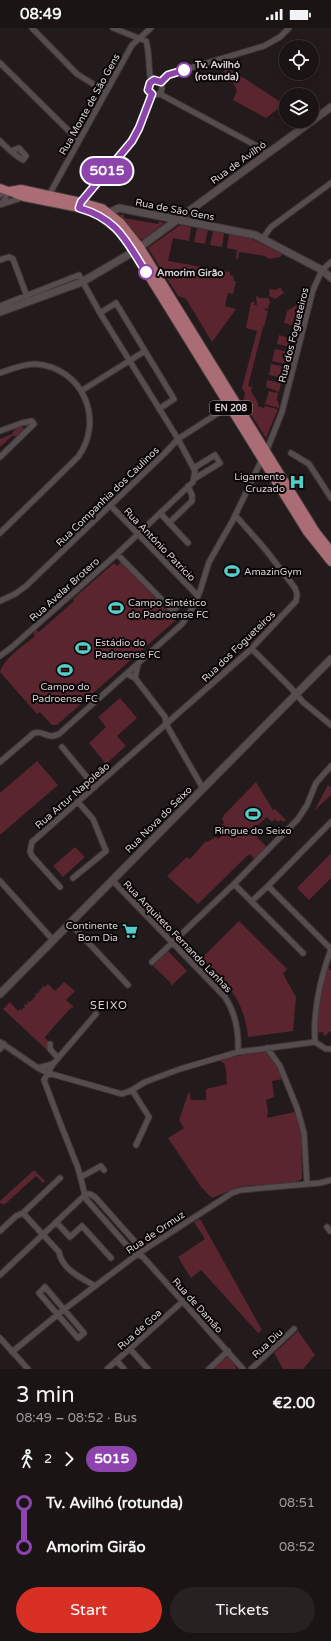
<!DOCTYPE html>
<html lang="en">
<head>
<meta charset="utf-8">
<style>
  body { margin:0; font-family:"Varela Round",sans-serif; background:#272122; color:#f1f3f6; height:100vh; display:flex; flex-direction:column; font-size:15px; white-space:nowrap }
  * { box-sizing:border-box; margin:0 }
  p { font-size:13px; color:#9f9ea0 }
  .icon { flex:none; width:22px; height:22px; fill:none; stroke:currentColor; stroke-width:2; stroke-linecap:round; stroke-linejoin:round }
  .map { position:relative; height:1341px; overflow:hidden }
  .drawer { display:flex; flex-direction:column; background:#1a1414; flex:1 }
  .drawer>* { flex:none }
  .badge { padding:0 8px; border-radius:13px; font-size:14px; line-height:26px }
  .buttons { position:absolute; left:279px; top:12px; display:grid; gap:8px }
  .buttons a { display:grid; place-items:center; width:40px; height:40px; border-radius:50%; background:#1a1414; box-shadow:0 2px 10px #0003,0 0 0 1px #383334; font-size:20px }
  .map>.badge { position:absolute; translate:-50% -50%; box-shadow:0 0 0 2px #fff }
  .legs { display:flex; align-items:center; gap:6px; height:44px; padding:0 16px; font-size:13px }
  .legs p { margin-inline-start:auto }
  .head { display:flex; align-items:center; justify-content:space-between; height:68px; padding:0 16px }
  h1 { font-size:22px; font-weight:600; line-height:30px }
  .primary-button { display:flex; gap:8px; margin-top:auto; padding:8px 16px }
  .primary-button a { flex:1; height:46px; border-radius:24px; background:#d93025; color:#fff; font-size:16px; font-weight:600; line-height:46px; text-align:center }
  .primary-button a+a { background:#272122; color:#f1f3f6 }
  ul { padding:0 16px; list-style:none }
  li { display:flex; align-items:center; gap:14px; height:44px; font-size:15px }
  li i { display:grid; place-items:center; width:6px; height:100%; margin:0 5px; background:currentColor }
  li i::after { content:''; width:10px; height:10px; margin:-5px; border:3px solid; border-radius:50%; background:#1a1414 }
  li p { margin-inline-start:auto }
  li:first-child i { background:linear-gradient(#0000 50%,currentColor 0) }
  li:last-child i { background:linear-gradient(currentColor 50%,#0000 0) }
  .status { display:flex; justify-content:space-between; align-items:center; height:28px; padding:0 20px; background:#1a1414; direction:ltr }
  .status svg { height:11px; fill:currentColor }
  .map>svg:first-child { display:block }
  .green { fill:#5a252f }
  .lines { fill:none; stroke-linecap:round; stroke-linejoin:round }
  .street-casing { stroke:#3d3737; stroke-width:7 }
  .secondary-casing { stroke:#3d3737; stroke-width:9 }
  .primary-casing { stroke:#3d3737; stroke-width:10 }
  .street { stroke:#564c4d; stroke-width:5 }
  .secondary { stroke:#564c4d; stroke-width:7 }
  .primary { stroke:#aa6c75; stroke-width:8 }
  .line-1-casing { stroke:#fff; stroke-width:9 }
  .line-1 { stroke:#8e44ad; stroke-width:6 }
  .stop-1-dot { fill:#fff; stroke:#8e44ad; stroke-width:2 }
  .labels { text-anchor:middle; stroke-width:4; stroke-linejoin:round; paint-order:stroke }
  .shield { fill:#0a0607; stroke:#9b9696; stroke-width:1 }
  .shield-label { font-size:9px; font-weight:bold; fill:#d9d3d4 }
  .stop-label { font-size:10px; font-weight:bold; fill:#d9d3d4; stroke:#0a0607; text-anchor:start }
  .street-label { font-size:10px; fill:#d9d3d4; stroke:#0a0607 }
  .poi-label { font-size:10px; fill:#d9d3d4; stroke:#0a0607; text-anchor:start }
  .neighbourhood-label { font-size:11px; letter-spacing:1px; fill:#e1d5d6; stroke:#0a0607 }
</style>
</head>
<body>
<div class="status"><b>08:49</b><svg viewBox="0 0 49 12"><path d="M0 12V9h3v3zM5 12V6h3v6zM10 12V3h3v9zM15 12V0h3v12zM26 1h20v11H26zM47 4h2v5h-2z"/></svg></div>
<div class="map">
<svg width="331" height="1341" viewBox="0 0 331 1341">
  <rect width="100%" height="100%" fill="#231a1b"/>
  <path class="green" d="M222,36L284,76L266,90L233,72L237,63L233,54L228,55Z
    M117,186L124,187V190L158,196L159,193L164,195L144,211H139Z
    M180,197L191,199L189,213L173,210L168,233L230,244V247L233,248L234,253H236L233,266L228,265L225,278L236,281L212,314L186,271L178,268L148,220Z
    M197,200L208,202L205,216L194,214Z
    M213,203L224,205L222,219L210,217Z
    M229,206L252,211L282,226L280,229L269,231L265,228L239,224L238,231H236L237,222L227,220Z
    M280,259L284,265L275,271L269,268L270,261L276,262Z
    M256,268L260,270H268L270,273L268,281L265,280V282L268,283L264,299H263L248,358L252,359L251,363L258,375V378L264,380L265,378L278,381L266,410L243,374L245,365L242,360L257,303L246,300L251,274H255L254,277H257Z
    M305,272L306,273L299,299L284,295L287,283Z
    M279,307L292,311L290,319L277,316Z
    M275,321L289,324L286,336L272,333Z
    M271,336L285,339L282,350L269,347Z
    M267,352L281,355L279,364L266,359Z
    M269,363L278,365L277,372L279,376V380L265,376Z
    M22,398L24,401L22,405L21,404L18,408H12L0,419V411L12,406L14,402Z
    M121,534L176,592L57,697H52L40,684L37,686L0,644C5,629 23,618 35,608L33,605L36,602L39,604L74,573L73,571L114,535L117,538Z
    M120,670L137,690L117,708L126,718L106,736L89,715L106,699L98,689Z
    M37,733L58,757L0,807V765Z
    M256,754L273,782L275,781L286,792L284,794L281,792L278,794L275,791L272,794L267,789L251,803L268,820L255,832L250,826L246,829L198,876L167,848L187,829L190,831L206,813L207,814L216,809L218,811L222,808L217,800L224,795L222,791L224,787Z
    M328,757L331,760V767L314,783Z
    M75,819L85,829L63,849L53,838Z
    M331,825V850L309,872L297,860Z
    M239,893L287,941L283,946L296,969L293,1003L248,1009C244,970 227,957 202,930Z
    M168,923L187,943L171,958V955L153,938Z
    M326,937L331,943V1003L324,1008L323,1004L316,1005L317,985Z
    M64,954L75,963L66,972L74,979L71,980C67,984 45,1008 45,1010L49,1014L50,1023L49,1024L3,981L10,974L18,983L20,981L21,982L25,979L24,977L25,976L27,977L28,973L30,974L36,968L35,966L38,965L43,958L45,959L48,956L55,963Z
    M267,1023L280,1043L282,1051L272,1053L274,1069L266,1072L268,1084L267,1090L295,1084L301,1104L302,1151L295,1155L241,1158L212,1170L201,1159L168,1110L184,1100L179,1092L189,1063L191,1072H206V1061L227,1056C226,1047 227,1044 224,1035H222L220,1031Z
    M34,1142L45,1153L43,1155L36,1148L4,1177L2,1175L0,1176V1173Z
    M200,1191L262,1302L258,1305L201,1242L191,1250L178,1229L205,1211L194,1194Z
    M298,1303L315,1327L303,1341H283L274,1325Z
    M228,1328L237,1341H213Z"/>
  <g class="lines">
    <defs>
      <path id="street" d="M32,0L77,46L106,64
        M113,0L146,13C150,26 148,40 151,53
        M0,35L76,110
        M148 60a7 7 0 1 1 14 0a7 7 0 1 1-14 0Z
        M161,54L168,47L173,45L264,18L280,9L289,0
        M160,66L268,124
        M0,113C7,120 14,127 23,132L26,128L19,120L11,123
        M0,167L7,163L6,170L1,176
        M49,167L132,17L151,0
        M80,176L132,113L139,100L152,66
        M0,177L24,169
        M263,210L271,199L331,155
        M0,232L9,229L13,231L28,271
        M0,278L79,247L100,285L178,411L195,443L193,454L117,526L12,619L0,628
        M100,285L116,275L174,371L159,381
        M0,345C11,341 23,336 35,336C83,339 105,392 78,429L0,505
        M81,363L145,323
        M0,403L22,395L32,393L34,396L0,429
        M266,424L282,384L313,262L322,242L331,234
        M291,425L309,436L331,470
        M194,451L220,435L215,427L194,440
        M110,477L198,568
        M160,485L188,515
        M169,495L192,473V467L188,458
        M117,526L173,583L181,574
        M0,573L15,566L26,558L165,425L178,411L229,378
        M252,621L290,659L303,674L331,697
        M127,646L135,650L165,689L166,696L201,757L204,760
        M135,650L138,636
        M62,719L95,759
        M0,734L34,705C44,702 47,712 59,706L182,596L193,579L200,563L209,534L233,492L262,431
        M73,850L106,823L93,791L78,774
        M112,852L225,969C236,986 239,1004 238,1024
        M0,853L53,912
        M268,858L331,794
        M60,859L32,828L30,824L32,814L249,623L296,573L297,566L295,560L265,521L235,487
        M252,873L268,858L331,921
        M70,895L128,957
        M303,925L234,856L298,791L307,777L316,755L331,738
        M152,934L234,856
        M96,986L53,1036L44,1052L59,1092L78,1140L86,1171L130,1221L143,1229L243,1341
        M0,1014L38,1040L48,1045L122,1066L132,1062L145,1054L180,1041L238,1024L315,1014L326,1021H331
        M315,1014C313,982 320,951 331,921
        M50,1016V1021L58,1030
        M267,1020L280,1038L297,1080L304,1105L307,1156
        M0,1021L4,1016
        M38,1040L53,1036
        M132,1062L149,1089L136,1117
        M81,1149L101,1138L104,1142
        M86,1166H90L95,1169L137,1216L139,1220V1225
        M23,1185L59,1224C62,1242 82,1250 95,1258
        M56,1194L70,1209L82,1198L111,1230
        M327,1199L330,1203
        M0,1203L16,1188L23,1185L60,1150
        M0,1247L86,1166
        M45,1259L84,1305L78,1310L39,1265Z
        M0,1310L28,1341
        M130,1321L148,1341
        M12,1324L62,1283L139,1225L232,1165L241,1162L320,1155L331,1152
        M117,1333L124,1341
        M107,1341L182,1274
        M209,1341L228,1323
        M251,1341L294,1301"/>
      <path id="secondary" d="M312,93L331,79
        M108,185L119,180L255,207L322,242L331,250
        M140,219L312,93
        M0,284L82,254L133,224
        M0,966L331,631"/>
      <path id="primary" d="M0,160L24,169L79,180L99,187L119,203L130,218L307,504L331,534
        M9,163L21,161L81,174L102,180L121,195L140,219L316,504L331,523"/>
    </defs>
    <use href="#street" class="street-casing"/>
    <use href="#secondary" class="secondary-casing"/>
    <use href="#primary" class="primary-casing"/>
    <use href="#street" class="street"/>
    <use href="#secondary" class="secondary"/>
    <use href="#primary" class="primary"/>
  </g>
  <g class="lines">
    <defs>
      <path id="line-1" d="M146,244C126,213 118,191 79,180L81,174L132,113L139,100L152,66L148,62L150,55L154,52L161,54L168,47L184,42"/>
    </defs>
    <use href="#line-1" class="line-1-casing"/>
    <use href="#line-1" class="line-1"/>
  </g>
  <defs>
    <symbol id="hospital-bare" viewBox="-9 -9 18 18"><path d="M-5-5h3v3.5h4V-5h3V5h-3V1.5h-4V5h-3Z" fill="#54cdc8" stroke="#0a0607" stroke-width="2.5" paint-order="stroke"/></symbol>
    <symbol id="stadium-bare" viewBox="-9 -9 18 18"><path d="M0-5a6.5 5 0 1 0 0 10a6.5 5 0 1 0 0-10ZM-3.5-1.8h7v3.6h-7Z" fill="#54cdc8" stroke="#0a0607" stroke-width="2.5" paint-order="stroke"/></symbol>
    <symbol id="supermarket-bare" viewBox="-9 -9 18 18"><path d="M-6-5.5h2.5l.6 2H6L4.5 2H-2.5L-4.4-4H-6ZM-1.5 3.2a1.3 1.3 0 1 0 .1 0ZM3 3.2a1.3 1.3 0 1 0 .1 0Z" fill="#54cdc8" stroke="#0a0607" stroke-width="2.5" paint-order="stroke"/></symbol>
  </defs>
  <g fill-rule="evenodd">
    <use href="#hospital-bare" x="286" y="443" width="22" height="22"/>
    <use href="#stadium-bare" x="221" y="532" width="22" height="22"/>
    <use href="#stadium-bare" x="105" y="569" width="22" height="22"/>
    <use href="#stadium-bare" x="72" y="609" width="22" height="22"/>
    <use href="#stadium-bare" x="54" y="631" width="22" height="22"/>
    <use href="#stadium-bare" x="242" y="775" width="22" height="22"/>
    <use href="#supermarket-bare" x="119" y="892" width="22" height="22"/>
  </g>
  <g class="stop-1-dot">
    <circle cx="184" cy="42" r="7"/>
    <circle cx="146" cy="244" r="7"/>
  </g>
  <g class="labels">
    <rect class="shield" x="210" y="373" width="42" height="14" rx="3"/>
    <g class="shield-label">
      <text x="231" y="383">EN 208</text>
    </g>
    <g class="stop-label">
      <text x="195" y="40">Tv. Avilhó<tspan x="195" dy="12">(rotunda)</tspan></text>
      <text x="157" y="248">Amorim Girão</text>
    </g>
    <g class="street-label">
      <text transform="translate(89 76) rotate(-61)" y="4">Rua Monte de São Gens</text>
      <text transform="translate(238 134) rotate(-36)" y="4">Rua de Avilhó</text>
      <text transform="translate(175 181) rotate(11)" y="4">Rua de São Gens</text>
      <text transform="translate(293 307) rotate(-76)" y="4">Rua dos Fogueteiros</text>
      <text transform="translate(107 468) rotate(-44)" y="4">Rua Companhia dos Caulinos</text>
      <text transform="translate(160 516) rotate(46)" y="4">Rua António Patrício</text>
      <text transform="translate(64 561) rotate(-42)" y="4">Rua Avelar Brotero</text>
      <text transform="translate(238 618) rotate(-44)" y="4">Rua dos Fogueteiros</text>
      <text transform="translate(72 767) rotate(-41)" y="4">Rua Artur Napoleão</text>
      <text transform="translate(158 791) rotate(-45)" y="4">Rua Nova do Seixo</text>
      <text transform="translate(178 908) rotate(46)" y="4">Rua Arquiteto Fernando Lanhas</text>
      <text transform="translate(155 1204) rotate(-34)" y="4">Rua de Ormuz</text>
      <text transform="translate(198 1277) rotate(48)" y="4">Rua de Damão</text>
      <text transform="translate(139 1301) rotate(-42)" y="4">Rua de Goa</text>
      <text transform="translate(267 1315) rotate(-43)" y="4">Rua Diu</text>
    </g>
    <g class="poi-label">
      <text x="285" y="452" text-anchor="end">Ligamento<tspan x="285" dy="12">Cruzado</tspan></text>
      <text x="244" y="547">AmazinGym</text>
      <text x="128" y="578">Campo Sintético<tspan x="128" dy="12">do Padroense FC</tspan></text>
      <text x="95" y="618">Estádio do<tspan x="95" dy="12">Padroense FC</tspan></text>
      <text x="65" y="662" text-anchor="middle">Campo do<tspan x="65" dy="12">Padroense FC</tspan></text>
      <text x="253" y="806" text-anchor="middle">Ringue do Seixo</text>
      <text x="118" y="901" text-anchor="end">Continente<tspan x="118" dy="12">Bom Dia</tspan></text>
    </g>
    <g class="neighbourhood-label">
      <text x="109" y="981">SEIXO</text>
    </g>
  </g>
</svg>
<div class="buttons">
<a><svg class="icon" aria-label="locate" viewBox="0 0 24 24"><circle cx="12" cy="12" r="6"/><path d="M12 2v4M12 18v4M2 12h4M18 12h4"/></svg></a>
<a><svg class="icon" aria-label="layers" viewBox="0 0 24 24"><path d="M12 4l9 5-9 5-9-5zM3 14l9 5 9-5"/></svg></a>
</div>
<b class="badge" style="left:107px;top:143px;background:#8e44ad;color:#fff">5015</b>
</div>
<section class="drawer">
<div class="head"><div><h1>3 min</h1><p>08:49 – 08:52 · Bus</p></div><b>€2.00</b></div>
<div class="legs"><svg class="icon" aria-label="walk" viewBox="0 0 24 24"><circle cx="13" cy="4" r="2"/><path d="M13 8l-2 6 4 7M11 14l-3 7M7 12l3-4h3l4 4"/></svg>2<svg class="icon" aria-label="forward" viewBox="0 0 24 24"><path d="M9 5l7 7-7 7"/></svg><b class="badge" style="background:#8e44ad;color:#fff">5015</b></div>
<ul>
<li><i style="color:#8e44ad"></i><b>Tv. Avilhó (rotunda)</b><p>08:51</p></li>
<li><i style="color:#8e44ad"></i><b>Amorim Girão</b><p>08:52</p></li>
</ul>
<div class="primary-button"><a>Start</a><a>Tickets</a></div>
</section>
</body>
</html>
